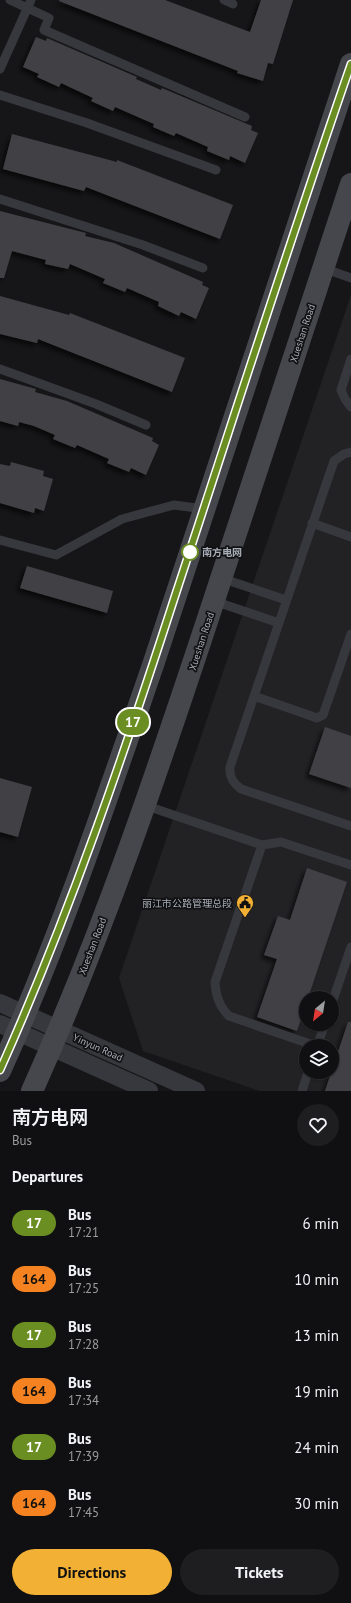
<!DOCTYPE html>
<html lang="en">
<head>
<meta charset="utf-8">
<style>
  body { margin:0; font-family:"PT Sans","Noto Sans SC",sans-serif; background:#1e1e20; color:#f1f3f6; height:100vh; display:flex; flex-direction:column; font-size:15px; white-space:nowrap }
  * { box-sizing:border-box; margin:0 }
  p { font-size:13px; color:#9c9d9f }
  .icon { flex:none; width:22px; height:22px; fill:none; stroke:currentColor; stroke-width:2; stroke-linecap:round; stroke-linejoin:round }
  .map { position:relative; height:1091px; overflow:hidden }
  .sheet { display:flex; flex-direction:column; background:#101012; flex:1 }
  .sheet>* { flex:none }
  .badge { padding:0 8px; border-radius:13px; font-size:14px; line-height:26px }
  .needle { width:26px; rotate:210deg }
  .tools { position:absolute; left:299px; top:991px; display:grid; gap:8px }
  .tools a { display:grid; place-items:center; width:40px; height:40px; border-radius:50%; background:#101012; box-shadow:0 1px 3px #0004,0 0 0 1px #303032; font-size:20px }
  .map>.badge { position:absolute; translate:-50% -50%; box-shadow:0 0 0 2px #fff }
  h2 { padding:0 12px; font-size:15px; line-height:36px }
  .round { display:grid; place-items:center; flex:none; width:42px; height:42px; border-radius:21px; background:#1e1e20 }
  .head { display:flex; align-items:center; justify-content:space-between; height:68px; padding:0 12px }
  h1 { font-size:19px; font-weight:600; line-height:30px }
  .cta { display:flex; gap:8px; margin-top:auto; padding:8px 12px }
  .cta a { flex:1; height:46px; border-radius:24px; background:#f2b134; color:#111; font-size:16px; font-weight:600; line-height:46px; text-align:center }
  .cta a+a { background:#1e1e20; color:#f1f3f6 }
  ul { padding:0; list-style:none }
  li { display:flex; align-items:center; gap:12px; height:56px; padding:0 12px }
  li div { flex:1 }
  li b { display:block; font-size:15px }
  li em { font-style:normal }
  li .badge { min-width:44px; font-weight:700; text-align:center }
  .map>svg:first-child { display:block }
  .built { fill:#222225; fill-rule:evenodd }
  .building { fill:#404145; filter:url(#shadow) }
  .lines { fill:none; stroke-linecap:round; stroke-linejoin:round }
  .lane { stroke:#37383d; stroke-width:9 }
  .street { stroke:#37383d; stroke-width:18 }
  .secondary { stroke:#45474d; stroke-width:22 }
  .line-casing { stroke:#fff; stroke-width:9 }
  .line { stroke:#6b8e23; stroke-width:6 }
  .stop-dot { fill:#fff; stroke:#6b8e23; stroke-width:2 }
  .labels { text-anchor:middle; stroke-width:3.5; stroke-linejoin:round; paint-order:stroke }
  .street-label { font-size:10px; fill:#a8adb8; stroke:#111113 }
  .stop-label { font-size:10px; font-weight:bold; fill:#a8adb8; stroke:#111113; text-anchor:start }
  .poi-label { font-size:10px; fill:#a8adb8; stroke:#111113; text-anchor:end }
</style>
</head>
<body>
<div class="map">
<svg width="351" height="1091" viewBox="0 0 351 1091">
  <defs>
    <filter id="shadow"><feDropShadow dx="-3.5" dy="3.5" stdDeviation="2" flood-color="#0009"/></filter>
  </defs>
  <rect width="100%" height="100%" fill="#161618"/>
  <path class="built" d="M351,295V1091H260L143,1051L119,978ZM306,998H332V1024H306ZM306,1046H332V1072H306Z"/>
  <path class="building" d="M59,0H165L250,32L261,0H293L273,64L268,63L263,81L237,73L238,71L59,1Z
    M36,37L46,41L47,38L137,77L136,79L161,90L162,88L252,126L251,130L258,133L245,163L230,156L229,160L207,151L208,147L176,133L174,136L153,127L154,124L115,107L113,111L91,101L93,98L61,83L59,87L37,77L39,74L23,67Z
    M12,134L117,162V160L233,205L220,239L86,187L84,191L3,169Z
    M0,211L86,233L85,236L114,243L203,282L202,285L209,288L196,319L181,312L179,316L158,306L159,302L127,288L125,292L103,283L105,279L70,264L68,269L45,264L46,260L12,251L4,278H0Z
    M0,296L69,315L70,313L185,358L172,392L38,339L37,343L0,334Z
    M0,379L36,389L35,392L67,401L153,438L152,441L159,445L146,475L131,468L129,472L107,463L109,459L77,445L75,448L53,439L55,435L34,426L19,422L18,426L0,421Z
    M11,462L44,471L43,476L53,479L44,511L35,508L34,513L0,503V464L10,466Z
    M27,566L113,591L107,613L20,588Z
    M325,727L351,736V788L309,774Z
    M0,778L32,787L18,837L0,832Z
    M307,868L347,882L308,998H306V1004L297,1031L257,1017L277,959L264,955L278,916L290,920Z
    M348,1022H351V1091H325Z"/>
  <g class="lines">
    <path class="lane" d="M10,0L49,18L44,30L245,117
      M224,0L233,4
      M0,69L31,0
      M0,95L87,123L216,170
      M0,199L143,245L203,268
      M323,268L351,278
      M351,359L341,390L345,399L351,407
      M0,369L96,404L146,425
      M351,452L344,454L334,461L230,767C229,777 233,783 241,789L351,826
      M312,523L351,537
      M0,540L56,555L122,519L174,505L204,509
      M221,578L286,600
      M214,601L279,623
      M254,696L317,718L323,715L351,634
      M144,805L262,845L281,842L351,865
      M262,845L215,982C216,996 219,1006 229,1016L316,1046
      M332,1003L351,947
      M317,1046L325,1024
      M302,1091L308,1072"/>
    <path class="street" d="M0,1003L196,1091
      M0,1024L149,1091"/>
    <path class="secondary" d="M0,1071C60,939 106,801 153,665L351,64
      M32,1091C104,931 160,764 215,597C260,460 305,322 351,184"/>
  </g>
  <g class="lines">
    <defs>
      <path id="line" d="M0,1070C69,916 124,754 176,593C234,417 290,240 351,64"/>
    </defs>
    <use href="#line" class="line-casing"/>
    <use href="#line" class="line"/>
  </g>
  <defs>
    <symbol id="civic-pin" viewBox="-11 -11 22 30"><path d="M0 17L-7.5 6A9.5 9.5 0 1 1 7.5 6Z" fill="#f2b134" stroke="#111113"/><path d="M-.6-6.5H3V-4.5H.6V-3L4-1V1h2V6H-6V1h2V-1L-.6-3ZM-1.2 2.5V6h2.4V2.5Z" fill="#111"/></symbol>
  </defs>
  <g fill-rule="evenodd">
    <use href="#civic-pin" x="235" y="893" width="20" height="27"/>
  </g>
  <circle class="stop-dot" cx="190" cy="552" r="8"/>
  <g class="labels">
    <g class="street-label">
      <text transform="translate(302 333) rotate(-72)" y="4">Xueshan Road</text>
      <text transform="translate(201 641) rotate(-72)" y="4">Xueshan Road</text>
      <text transform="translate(92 946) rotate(-69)" y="4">Xueshan Road</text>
      <text transform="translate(98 1047) rotate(24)" y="4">Yinyun Road</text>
    </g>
    <g class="stop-label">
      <text x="202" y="556">南方电网</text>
    </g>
    <g class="poi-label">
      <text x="232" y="907">丽江市公路管理总段</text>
    </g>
  </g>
</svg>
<div class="tools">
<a><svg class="needle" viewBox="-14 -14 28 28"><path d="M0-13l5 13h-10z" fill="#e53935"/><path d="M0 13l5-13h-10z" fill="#9c9d9f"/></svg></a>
<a><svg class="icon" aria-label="layers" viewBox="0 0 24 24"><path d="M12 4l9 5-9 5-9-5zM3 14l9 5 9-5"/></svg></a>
</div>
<b class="badge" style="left:133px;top:722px;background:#6b8e23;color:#fff">17</b>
</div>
<section class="sheet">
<div class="head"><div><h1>南方电网</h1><p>Bus</p></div><a class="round"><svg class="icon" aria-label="heart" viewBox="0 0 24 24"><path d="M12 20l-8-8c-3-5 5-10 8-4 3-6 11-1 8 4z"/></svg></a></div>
<h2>Departures</h2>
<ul>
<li><span class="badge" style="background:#6b8e23;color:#fff">17</span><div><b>Bus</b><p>17:21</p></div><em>6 min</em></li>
<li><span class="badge" style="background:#f58220;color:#111">164</span><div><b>Bus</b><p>17:25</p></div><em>10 min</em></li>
<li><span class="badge" style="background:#6b8e23;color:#fff">17</span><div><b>Bus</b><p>17:28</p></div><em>13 min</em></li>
<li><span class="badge" style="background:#f58220;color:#111">164</span><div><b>Bus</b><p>17:34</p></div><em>19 min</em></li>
<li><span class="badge" style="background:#6b8e23;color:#fff">17</span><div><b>Bus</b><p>17:39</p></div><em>24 min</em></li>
<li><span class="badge" style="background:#f58220;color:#111">164</span><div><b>Bus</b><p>17:45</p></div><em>30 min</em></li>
</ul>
<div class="cta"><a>Directions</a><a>Tickets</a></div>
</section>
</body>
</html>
